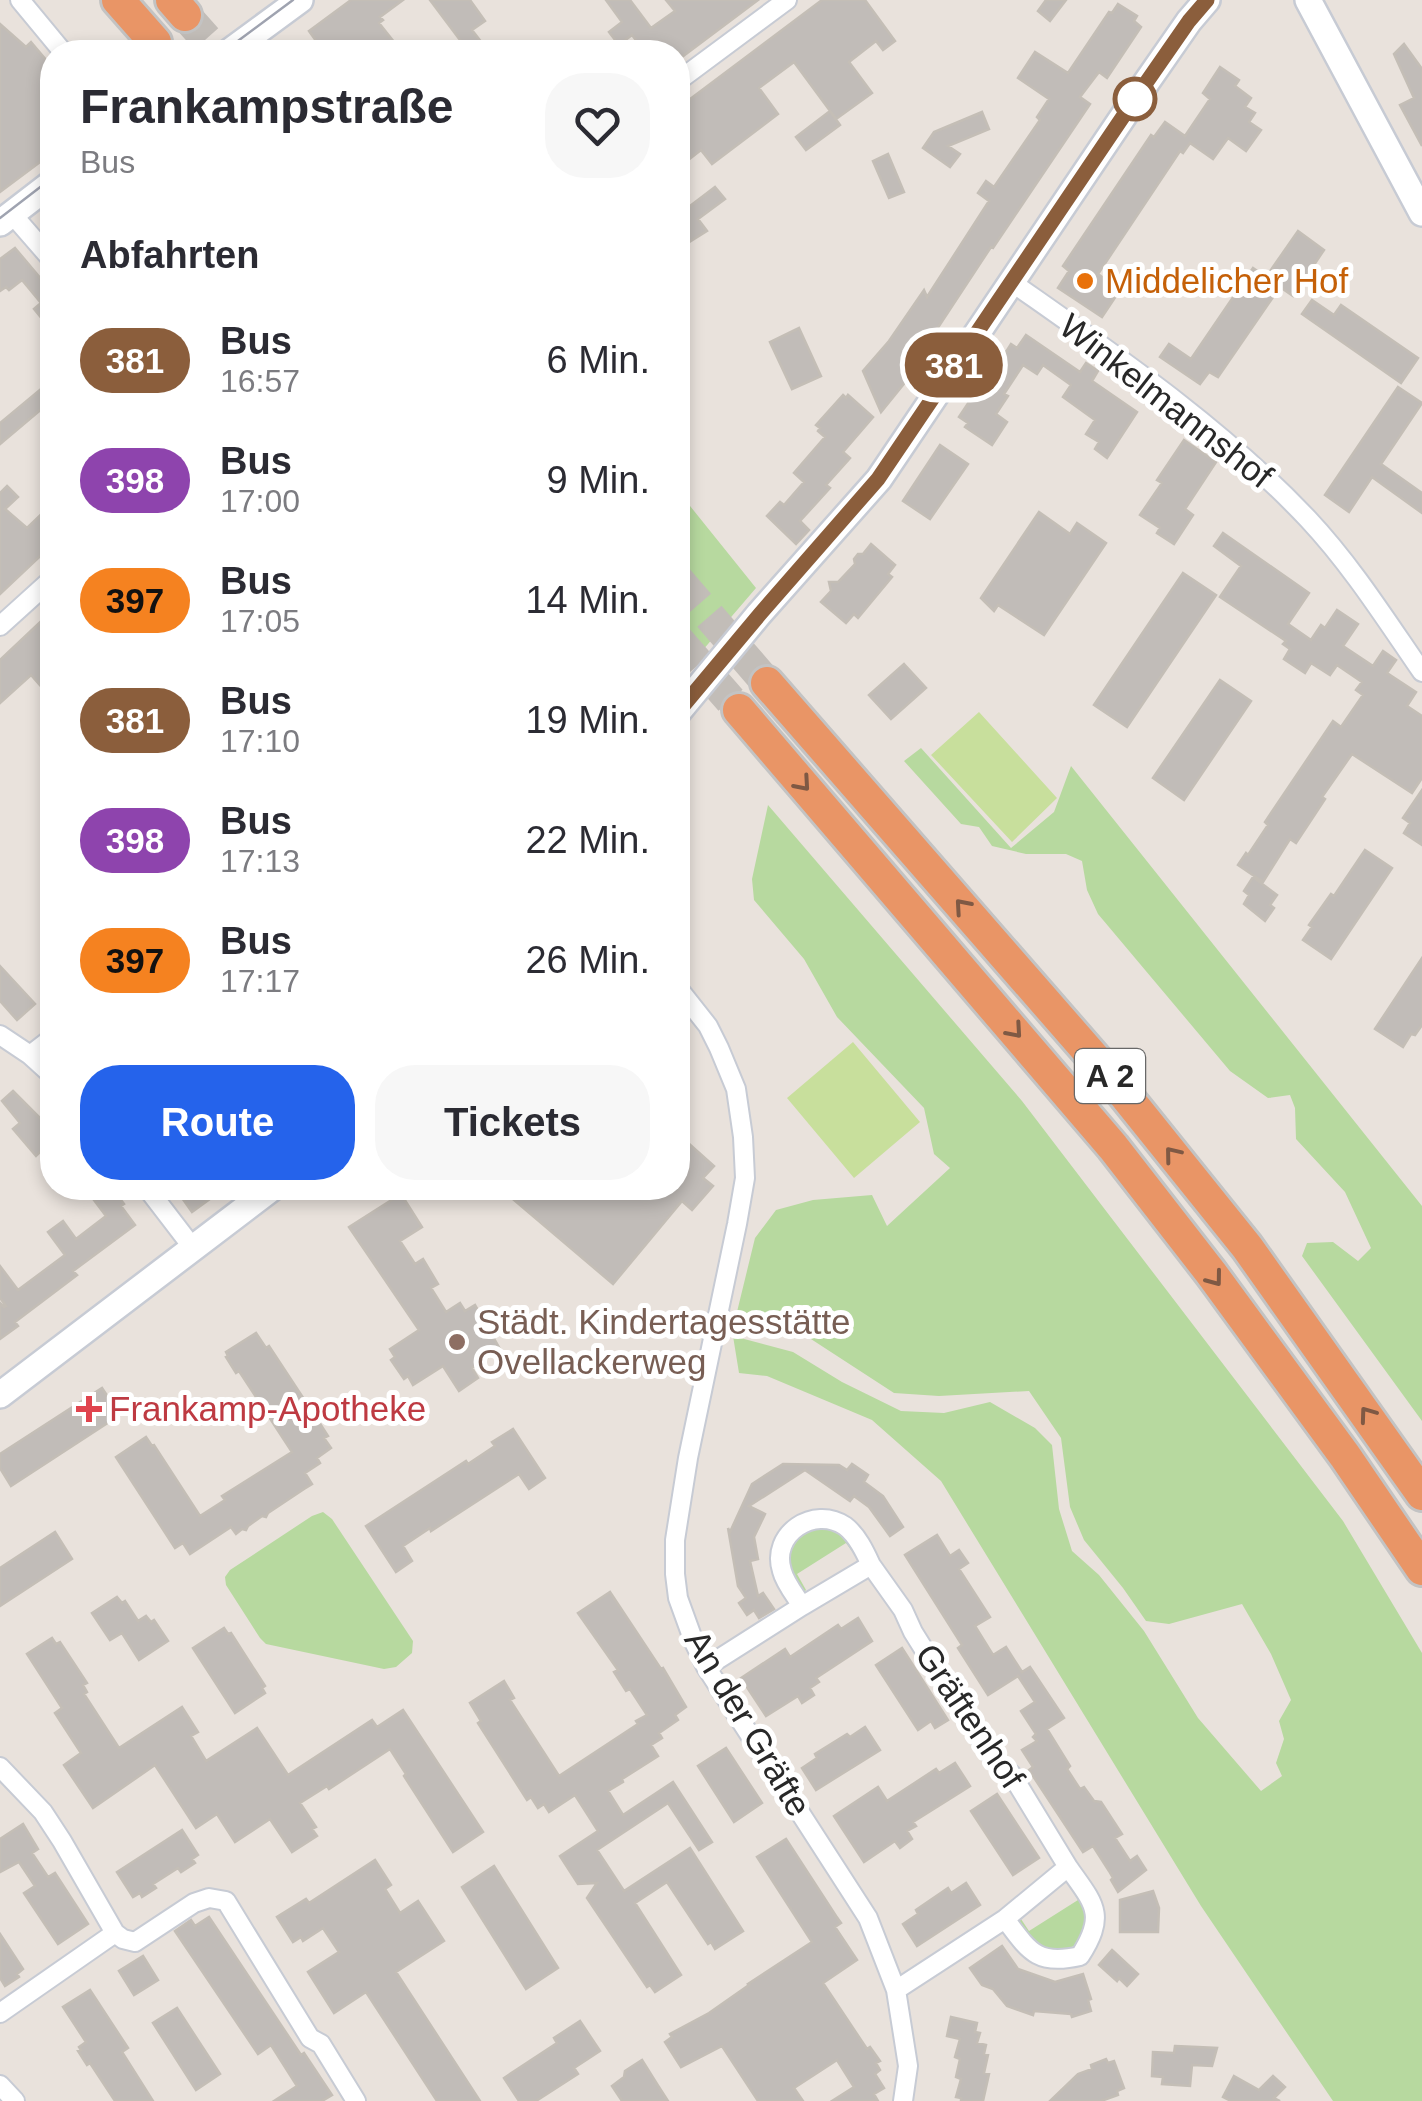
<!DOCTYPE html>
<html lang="de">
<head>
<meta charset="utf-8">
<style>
  body { margin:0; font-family:Arial,sans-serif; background:#f7f7f7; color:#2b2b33; height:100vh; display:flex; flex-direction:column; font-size:38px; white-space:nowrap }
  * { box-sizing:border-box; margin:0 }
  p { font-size:32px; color:#7c7c81 }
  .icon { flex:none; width:55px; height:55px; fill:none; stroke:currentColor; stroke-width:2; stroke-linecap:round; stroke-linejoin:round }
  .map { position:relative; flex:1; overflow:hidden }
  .details { position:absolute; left:40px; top:40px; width:650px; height:1160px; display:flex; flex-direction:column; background:#fff; border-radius:40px; box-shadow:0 5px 15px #0003 }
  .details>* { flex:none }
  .badge { padding:0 20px; border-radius:32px; font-size:35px; line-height:65px }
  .map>.badge { position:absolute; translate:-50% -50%; box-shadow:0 0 0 5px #fff }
  h2 { padding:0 40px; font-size:38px; line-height:90px }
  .round { display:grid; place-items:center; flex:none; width:105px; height:105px; border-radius:40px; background:#f7f7f7 }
  .summary { display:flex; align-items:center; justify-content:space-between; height:170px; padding:0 40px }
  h1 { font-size:48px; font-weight:700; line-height:75px }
  .cta { display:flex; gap:20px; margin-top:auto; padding:20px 40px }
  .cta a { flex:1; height:115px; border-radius:40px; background:#2563eb; color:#fff; font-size:40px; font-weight:700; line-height:115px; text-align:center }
  .cta a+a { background:#f7f7f7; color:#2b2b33 }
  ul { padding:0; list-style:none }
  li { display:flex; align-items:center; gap:30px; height:120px; padding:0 40px }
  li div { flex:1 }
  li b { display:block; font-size:38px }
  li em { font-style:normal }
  li .badge { min-width:110px; font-weight:700; text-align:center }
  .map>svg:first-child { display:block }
  .green { fill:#b7d99f }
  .pitch { fill:#c8df9c }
  .building { fill:#c1bcb8; stroke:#c4beb6; stroke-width:2.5 }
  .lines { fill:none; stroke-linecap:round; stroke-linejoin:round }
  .highway-tunnel { stroke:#c2bdb8; stroke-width:32; stroke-dasharray:32 16; stroke-linecap:butt }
  .street-casing { stroke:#c7cbd4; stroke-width:22 }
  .secondary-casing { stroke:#c7cbd4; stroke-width:30 }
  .highway-casing { stroke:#c3c3c3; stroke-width:38 }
  .street { stroke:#fff; stroke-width:18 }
  .secondary { stroke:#fff; stroke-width:25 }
  .highway { stroke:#e99566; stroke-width:32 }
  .tram { stroke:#9fa3b0; stroke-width:2.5 }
  .oneway { stroke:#7f5944 }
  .line-casing { stroke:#fff; stroke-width:22 }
  .line { stroke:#8b5e3c; stroke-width:15 }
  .stop-dot { fill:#fff; stroke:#8b5e3c; stroke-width:5 }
  .food-dot { fill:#e8710a; stroke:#fff; stroke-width:4 }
  .education-dot { fill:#8d6e63; stroke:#fff; stroke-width:4 }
  .health-dot { fill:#e0444e; stroke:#fff; stroke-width:4 }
  .labels { text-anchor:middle; stroke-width:10; stroke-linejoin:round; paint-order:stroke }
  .shield { fill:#fff; stroke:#686868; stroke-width:2.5 }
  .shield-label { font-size:32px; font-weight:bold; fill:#282828 }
  .food-label { font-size:35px; fill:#c56008; stroke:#fff; text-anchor:start }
  .street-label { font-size:35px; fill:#282828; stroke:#fff }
  .education-label { font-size:35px; fill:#785e54; stroke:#fff; text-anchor:start }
  .health-label { font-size:35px; fill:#be3a42; stroke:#fff; text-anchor:start }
</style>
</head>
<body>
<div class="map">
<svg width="1422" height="2101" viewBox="0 0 1422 2101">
  <rect width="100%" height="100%" fill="#e9e2dc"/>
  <path class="green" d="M678,491L756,588L678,679Z
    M921,748L1011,848L1054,812L1071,766L1422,1206V1421L1302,1256L1307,1243L1333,1242L1358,1261L1371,1248L1345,1192L1296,1139L1295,1108L1290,1095L1268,1098L1230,1071L1098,914L1087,890L1082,861L1066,854H1026L992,846L979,827L961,824L904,761Z
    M768,805L1022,1101L1343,1521L1422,1653V2101H1333L1201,1906L941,1481L872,1420L767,1376L739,1373L733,1336L793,1352L842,1382L901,1411L944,1413L990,1402L1035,1428L1052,1445L1059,1509L1072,1551L1099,1575L1144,1631L1198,1718L1261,1791L1282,1776L1276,1763L1284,1739L1279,1721L1291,1700L1271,1654L1242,1604L1169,1624L1146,1621L1123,1588L1084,1540L1070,1507L1061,1438L1029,1391L939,1396L894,1393L774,1315L736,1316L755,1238L776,1210L813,1200L872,1195L887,1226L950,1168L934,1154L924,1108L837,1017L804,959L754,900L752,879Z
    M323,1512L332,1519L413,1641L412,1653L396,1667L384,1669L266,1644L260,1638L226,1585L225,1577L230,1570L312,1516Z
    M825,1525L844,1534L860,1556L857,1558L846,1543L797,1574L806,1590L804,1592C783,1559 780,1534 825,1525Z
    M1074,1885L1089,1914L1081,1941C1054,1963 1034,1946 1018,1921L1021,1919L1029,1931L1078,1900L1070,1887Z"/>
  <path class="pitch" d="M979,712L1057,798L1012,842L931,755Z
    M853,1042L920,1122L854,1178L787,1098Z"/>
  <path class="building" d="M351,0H403L380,17L383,20L379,23L402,52H362L354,42L339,52H324L309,31Z
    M430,0H470L485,21L472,30L489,52H469Z
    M606,0H630L651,28L675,11L666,0H758L678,60V52H645L632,35L619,45L609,32L622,22Z
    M822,0H865L895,41L883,50L876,41L849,62L872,93L836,119L794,62L759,88L778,114L712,164L701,150L678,168V108Z
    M1046,0H1066L1050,21L1038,11Z
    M1118,4L1137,16L1134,21L1141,27L1107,78L1099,72L1080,97L1090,104L993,248L991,247L912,367L914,369L907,380L881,412L863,371L889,341L924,290L927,297L989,201L978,193L986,181L994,187L1040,120L1037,117L1049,99L1018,78L1035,52L1068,73L1109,12L1112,13Z
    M0,24L26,47L31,42L52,67V153L0,192Z
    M1404,44L1422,69V146L1400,105L1414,98L1394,54Z
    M1220,67L1239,80L1235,86L1251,98L1245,107L1255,113L1249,122L1261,130L1246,151L1228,138L1213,159L1190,143L1183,153L1180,151L1098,274L1120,290L1102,317L1058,288L1069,271L1063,266L1151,135L1154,137L1165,122L1185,136L1210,99L1203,93Z
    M830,111L840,125L806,150L796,137Z
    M982,112L989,129L948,146L960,154L950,167L923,148L934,132Z
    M888,154L904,192L889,198L873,161Z
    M715,187L725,199L698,219L707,231L686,244L678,233V215Z
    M1298,231L1324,250L1293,296L1280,287L1218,377L1209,372L1200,384L1160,357L1169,344L1191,359L1253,268L1266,277Z
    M15,248L52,292V331L34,309L41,303L22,280L9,290L6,287L0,291V259Z
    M1312,300L1334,315L1341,305L1418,358L1401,383L1302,314Z
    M799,328L821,376L792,389L770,342Z
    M1026,335L1080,372L1086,363L1098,371L1092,381L1137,412L1107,458L1095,449L1099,442L1086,434L1095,420L1063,397L1071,385L1043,365L1037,374L1023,365L1004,394L1008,396L996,414L1007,422L992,445L965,427L968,423L959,417L1003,351L1006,352L1011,344L1017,348Z
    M1398,387L1422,403L1381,464L1422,493V513L1372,477L1349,512L1325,495Z
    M41,389L51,401L0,444V423Z
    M843,395L846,398L848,395L873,417L843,452L850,458L826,485L830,488L800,521L809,530L796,544L767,516L780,502L784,505L804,482L794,473L825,437L818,431L820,428L816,425Z
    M1184,440L1216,462L1185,509L1193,515L1174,544L1157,533L1160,528L1140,515L1162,483L1157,480Z
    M940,445L968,464L930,519L903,501Z
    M7,486L18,497L5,509L27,528L52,504V545L0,594V493Z
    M1039,512L1070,534L1077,523L1106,543L1044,635L998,605L994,611L981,598Z
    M1223,533L1309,593L1288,624L1311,640L1321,625L1325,628L1337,610L1358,624L1343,646L1373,666L1383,651L1396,660L1387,673L1416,692L1407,706L1422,716V778L1412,793L1352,754L1322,797L1325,799L1296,843L1290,839L1263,882L1238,865L1246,853L1248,855L1268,825L1265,822L1333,721L1341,727L1363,695L1356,690L1362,682L1337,665L1330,675L1311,663L1305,673L1284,659L1290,649L1283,644L1286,641L1220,597L1241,566L1214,546Z
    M871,544L895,565L888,574L892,577L858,618L854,614L846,623L821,602L831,591L829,582H838L855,564L854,559L858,554H863Z
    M1183,573L1216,595L1127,727L1094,705Z
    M52,611V699L31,675L0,703V660Z
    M904,664L926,688L891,719L869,695Z
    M1220,680L1251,701L1184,800L1153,778Z
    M1422,790V845L1404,833L1410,823L1403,818Z
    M1365,850L1392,868L1331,959L1303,940L1312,927L1309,925L1331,894L1334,896Z
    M1253,877L1277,895L1270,905L1274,908L1265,921L1244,904L1249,895L1244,891Z
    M1422,958V1025L1415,1035L1411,1034L1403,1047L1375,1029Z
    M0,966L35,1004L17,1020L0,1001Z
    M13,1091L52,1130V1160L43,1149L36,1156L13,1129L20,1123L2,1101Z
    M678,1134L714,1166L703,1178L713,1186L692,1210L682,1201L613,1284L500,1188H678Z
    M112,1188L124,1204L121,1206L135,1225L73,1271L77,1275L15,1322L18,1326L0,1339V1303L4,1307L6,1306L0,1298V1266L18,1290L65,1255L48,1232L63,1221L76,1239L106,1216L94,1200Z
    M175,1188H225L192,1212Z
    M401,1194L422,1227L400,1241L415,1264L423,1259L438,1284L431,1288L446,1312L460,1303L465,1311L475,1305L500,1349L472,1368L478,1378L459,1391L443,1366L413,1385L408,1376L404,1379L391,1360L395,1357L390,1349L419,1330L349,1227Z
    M256,1333L266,1348L269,1346L317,1419L328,1436L324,1438L331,1448L317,1458L320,1463L305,1473L312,1484L304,1489L268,1513L266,1517L262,1516L248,1526L246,1530L242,1529L236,1534L231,1527L190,1554L183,1543L175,1548L116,1457L146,1437L152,1446L154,1445L200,1516L225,1500L222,1496L292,1452L239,1371L236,1373L226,1357L228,1356L226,1352Z
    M102,1388L120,1415L11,1486L0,1468V1454Z
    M513,1429L545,1478L529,1489L519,1474L431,1531L430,1528L403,1546L412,1561L396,1572L366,1526L466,1461L468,1464L495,1446L492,1442Z
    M783,1464L839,1465L847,1470L852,1464L868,1475L864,1482L883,1496L903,1527L890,1536L869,1507L854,1496L850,1501L805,1470L749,1506L765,1514L754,1537L758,1559L750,1561L758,1596L763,1593L774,1609L759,1618L754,1610L747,1615L739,1603L746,1598L738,1586L728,1528L730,1532L752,1484Z
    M55,1532L72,1559L0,1606V1568Z
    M937,1535L950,1556L959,1550L968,1563L959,1569L990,1617L975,1626L993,1655L1006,1647L1022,1672L1030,1667L1064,1718L1047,1729L1070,1766L1067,1769L1080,1789L1084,1787L1094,1801L1101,1802L1122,1834L1115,1838L1130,1861L1137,1856L1146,1870L1118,1892L1111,1880L1113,1878L1109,1871L1093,1846L1083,1852L1029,1770L1033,1767L1022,1750L1037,1741L1033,1737L1036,1734L1021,1711L1035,1702L1018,1676L988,1695L958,1648L962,1645L905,1555Z
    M610,1592L661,1669L663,1668L686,1707L675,1715L678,1720L659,1733L662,1738L651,1745L658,1756L622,1779L623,1782L608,1791L623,1815L673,1782L712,1842L699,1850L668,1803L597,1850L624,1891L690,1848L743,1931L715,1949L711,1942L708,1944L667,1882L635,1903L681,1975L655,1992L650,1985L647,1987L587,1898L597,1883L578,1884L560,1856L598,1831L575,1795L549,1812L544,1804L538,1808L531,1797L527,1800L478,1723L481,1721L470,1703L504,1681L514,1698L510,1700L559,1776L638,1724L636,1721L647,1715L630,1689L626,1691L614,1672L618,1670L578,1613Z
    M117,1597L122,1603L125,1601L138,1621L146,1616L151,1622L154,1620L168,1641L139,1660L122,1633L110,1640L92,1613Z
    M858,1618L872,1641L816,1678L819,1682L810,1688L814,1695L802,1703L798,1696L766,1716L741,1678L785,1649L790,1657L838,1625L841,1629Z
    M224,1628L228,1634L231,1633L265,1686L262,1688L265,1693L235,1713L193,1648Z
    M52,1638L56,1644L60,1642L87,1683L83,1685L87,1692L84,1694L119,1748L182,1707L198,1732L191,1736L206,1761L257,1728L288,1775L372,1720L377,1727L403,1710L483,1832L453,1852L404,1776L406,1774L390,1749L329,1789L327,1786L300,1803L316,1827L312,1829L317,1836L292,1852L270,1819L235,1842L217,1814L196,1828L155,1765L93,1808L64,1765L81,1753L55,1713L62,1708L27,1654Z
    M902,1648L948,1720L935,1728L931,1721L918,1730L876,1665Z
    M865,1727L880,1750L816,1790L802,1768L817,1758L815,1754L847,1734L850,1737Z
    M726,1748L762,1803L734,1822L698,1766Z
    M955,1763L970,1786L913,1822L916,1826L907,1831L912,1839L900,1848L895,1841L864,1862L834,1816L878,1787L887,1801L936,1769L939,1773Z
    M997,1794L1039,1858L1013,1875L971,1811Z
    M23,1824L38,1849L32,1853L48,1877L55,1873L88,1924L58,1944L24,1893L35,1886L19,1862L0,1872V1839Z
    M182,1830L198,1855L192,1859L195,1863L181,1872L178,1868L153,1884L156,1888L142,1897L140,1893L133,1897L117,1872Z
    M786,1839L836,1916L841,1923L835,1927L857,1960L823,1983L867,2049L870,2047L880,2061L876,2063L880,2070L875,2074L884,2088L874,2094L878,2101H832L854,2087L837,2060L794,2088L803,2101H758L722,2046L681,2067L665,2042L672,2037L670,2034L709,2013L749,1985L748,1984L812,1942L757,1857Z
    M375,1860L391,1885L385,1889L400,1913L418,1901L444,1941L396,1972L480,2101H437L366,1992L334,2013L308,1972L339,1952L323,1928L303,1941L301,1937L293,1942L277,1917L306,1899L309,1903Z
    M494,1866L558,1968L526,1989L462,1887Z
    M966,1883L980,1905L917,1946L903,1924L918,1914L916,1910L948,1888L951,1893Z
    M1153,1891L1159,1908L1158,1932H1120V1900Z
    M209,1917L301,2055L304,2053L332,2095L322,2101H274L297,2086L271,2045L258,2054L175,1931L191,1920L195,1926Z
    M0,1934L23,1969L17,1974L19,1977L5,1986L0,1978Z
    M1002,1946L1018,1969L1055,1982L1083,1974L1091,1999L1088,2000L1091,2011L1072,2017L1071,2014L1034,2011L1033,2015L1007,2006L993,1989L982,1985L970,1968Z
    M1112,1950L1138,1974L1127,1986L1119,1978L1117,1981L1099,1965Z
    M143,1956L158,1980L134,1995L119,1971Z
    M90,1990L128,2048L122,2052L153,2101H115L90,2063L87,2065L78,2051L81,2050L79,2047L86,2042L63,2007Z
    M177,2008L220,2074L196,2090L153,2023Z
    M951,2017L977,2023L975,2032L980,2033L977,2043L986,2045L984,2054L988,2055L984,2073L989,2074L983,2101H961V2098L956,2097L961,2079L956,2077L960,2059L955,2057L960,2039L947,2036Z
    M580,2021L600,2051L574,2068L578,2074L536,2101H519L504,2078L557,2043L554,2038Z
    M1175,2046L1198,2047L1217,2048L1212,2066L1192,2065L1190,2086L1162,2084L1163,2077L1152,2076L1153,2052L1174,2053Z
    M1106,2059L1108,2063L1114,2061L1124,2088L1117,2091L1118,2095L1101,2101H1050L1078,2074L1092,2069L1091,2065Z
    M642,2060L657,2084L668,2101H622L612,2086L624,2077L625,2071Z
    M1234,2076L1259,2090L1273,2076L1285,2087L1274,2098L1280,2101H1231L1223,2097Z"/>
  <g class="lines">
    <path class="highway-tunnel" d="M185,15L218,52
      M678,580L767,683
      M678,640L739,710"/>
    <defs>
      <path id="street" d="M20,0L63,52
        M678,81L787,0
        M12,214L52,260
        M1010,281C1115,355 1220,426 1308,519C1352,566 1386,620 1422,672
        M0,626L52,579
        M678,988L708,1026L719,1048L736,1089L743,1137L745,1178L737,1224L688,1458L675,1540V1574L678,1598L694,1642L706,1667L868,1918L896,1990L908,2066L903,2101
        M0,1035L30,1055L52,1075
        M30,1055L52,1038
        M147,1188L193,1248
        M802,1606C795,1595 785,1583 782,1571C770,1534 814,1505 845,1526C857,1535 865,1552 871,1565
        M706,1667L802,1606L871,1565L903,1610L913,1632L963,1712L993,1758L1012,1775L1068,1867L1005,1919L896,1990
        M0,1767L43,1812L62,1841L115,1933
        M1005,1919C1029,1951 1037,1966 1080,1956C1107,1914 1094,1904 1068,1867
        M0,2013L115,1933L123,1939L135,1942L194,1903L209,1898L226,1901L310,2038L321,2044L356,2101
        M0,2085L15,2101"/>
      <path id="secondary" d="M1308,0L1422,213
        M229,52L300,0
        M0,223L52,183
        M678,712L759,614L879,479L1139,93L1189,21L1207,0
        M0,1395L272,1188"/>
      <path id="highway" d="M118,0L155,42
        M172,0L185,15
        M767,683L1108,1074L1247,1247L1422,1494
        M739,710L1113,1147L1211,1273L1345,1456L1422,1569"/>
    </defs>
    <use href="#street" class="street-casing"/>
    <use href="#secondary" class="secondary-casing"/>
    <use href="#highway" class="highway-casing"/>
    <use href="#street" class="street"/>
    <use href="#secondary" class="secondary"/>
    <use href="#highway" class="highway"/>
    <path class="tram" d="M223,52L293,0
      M0,218L52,178"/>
  </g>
  <defs><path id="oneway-chevron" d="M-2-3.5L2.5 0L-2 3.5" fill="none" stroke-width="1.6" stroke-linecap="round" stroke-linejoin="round" transform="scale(2.5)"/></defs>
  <g class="oneway">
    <use href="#oneway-chevron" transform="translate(803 784) rotate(49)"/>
    <use href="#oneway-chevron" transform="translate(962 906) rotate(-131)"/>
    <use href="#oneway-chevron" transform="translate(1015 1031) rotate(49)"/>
    <use href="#oneway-chevron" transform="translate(1172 1154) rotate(-129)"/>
    <use href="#oneway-chevron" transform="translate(1215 1279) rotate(53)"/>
    <use href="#oneway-chevron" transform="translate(1367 1414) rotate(-126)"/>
  </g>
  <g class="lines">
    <defs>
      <path id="line" d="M678,712L760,614L878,479L1139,93L1189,21L1207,0"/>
    </defs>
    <use href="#line" class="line-casing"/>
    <use href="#line" class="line"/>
  </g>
  <circle class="stop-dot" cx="1135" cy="99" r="20"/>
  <circle class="food-dot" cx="1085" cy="281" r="10"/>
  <circle class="education-dot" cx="457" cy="1342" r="10"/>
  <path class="health-dot" d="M84 1394h10v10h10v10h-10v10h-10v-10h-10v-10h10z"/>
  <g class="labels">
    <rect class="shield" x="1075" y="1049" width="70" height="54" rx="8"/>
    <g class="shield-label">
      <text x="1110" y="1087">A 2</text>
    </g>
    <g class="food-label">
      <text x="1105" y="293">Middelicher Hof</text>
    </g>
    <g class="street-label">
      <text transform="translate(1166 401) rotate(38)" y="12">Winkelmannshof</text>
      <text transform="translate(970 1716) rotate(56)" y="12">Gräftenhof</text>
      <text transform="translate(748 1723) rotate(59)" y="12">An der Gräfte</text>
    </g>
    <g class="education-label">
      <text x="477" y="1334">Städt. Kindertagesstätte<tspan x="477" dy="40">Ovellackerweg</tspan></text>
    </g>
    <g class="health-label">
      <text x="109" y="1421">Frankamp-Apotheke</text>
    </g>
  </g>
</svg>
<b class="badge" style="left:954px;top:365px;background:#8b5e3c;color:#fff">381</b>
<section class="details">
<div class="summary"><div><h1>Frankampstraße</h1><p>Bus</p></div><a class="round"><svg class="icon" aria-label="heart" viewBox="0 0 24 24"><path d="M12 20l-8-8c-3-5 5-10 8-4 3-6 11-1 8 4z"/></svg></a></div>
<h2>Abfahrten</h2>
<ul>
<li><span class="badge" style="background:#8b5e3c;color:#fff">381</span><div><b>Bus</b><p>16:57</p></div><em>6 Min.</em></li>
<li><span class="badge" style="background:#8e44ad;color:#fff">398</span><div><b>Bus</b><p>17:00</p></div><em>9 Min.</em></li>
<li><span class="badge" style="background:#f58220;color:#111">397</span><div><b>Bus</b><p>17:05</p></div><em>14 Min.</em></li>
<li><span class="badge" style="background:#8b5e3c;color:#fff">381</span><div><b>Bus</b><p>17:10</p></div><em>19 Min.</em></li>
<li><span class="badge" style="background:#8e44ad;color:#fff">398</span><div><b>Bus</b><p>17:13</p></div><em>22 Min.</em></li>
<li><span class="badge" style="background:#f58220;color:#111">397</span><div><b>Bus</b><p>17:17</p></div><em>26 Min.</em></li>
</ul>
<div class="cta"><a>Route</a><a>Tickets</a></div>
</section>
</div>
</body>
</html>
